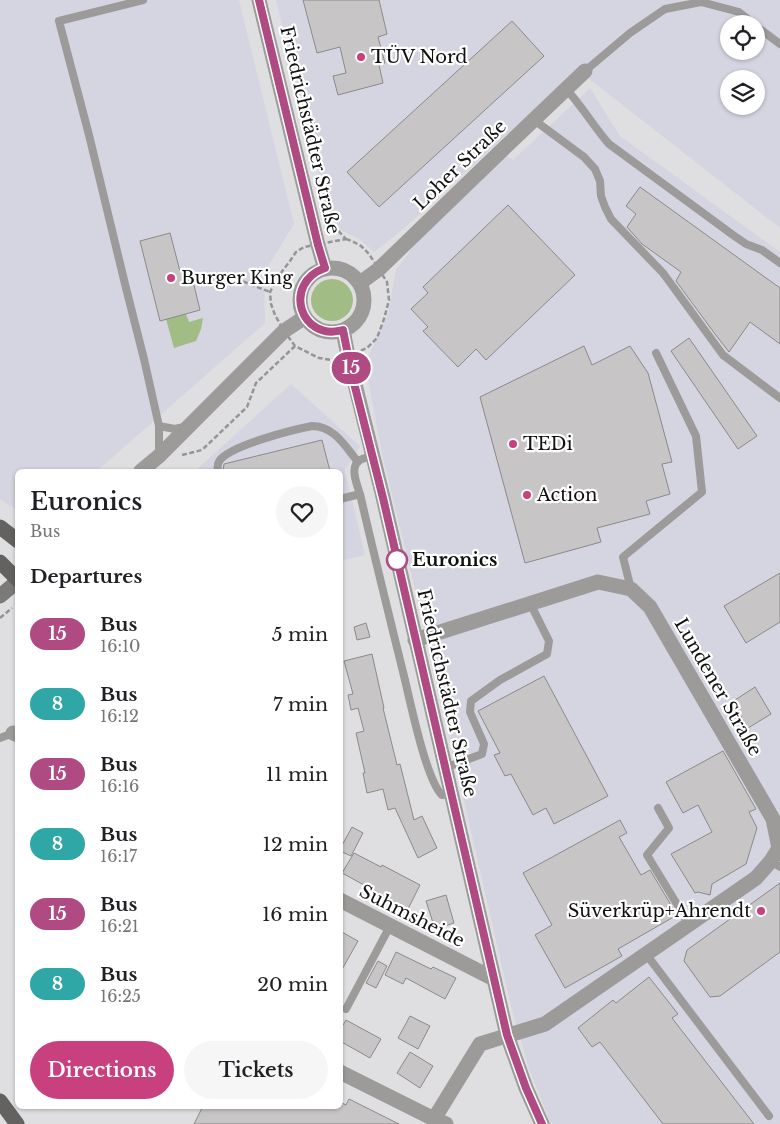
<!DOCTYPE html>
<html lang="en">
<head>
<meta charset="utf-8">
<style>
  body { margin:0; font-family:"Libre Baskerville",serif; background:#f6f6f6; color:#202124; height:100vh; display:flex; flex-direction:column; font-size:19px; white-space:nowrap }
  * { box-sizing:border-box; margin:0 }
  p { font-size:16px; color:#757577 }
  .icon { flex:none; width:28px; height:28px; fill:none; stroke:currentColor; stroke-width:2; stroke-linecap:round; stroke-linejoin:round }
  .map { position:relative; flex:1; overflow:hidden }
  .side { position:absolute; left:15px; top:469px; width:328px; height:640px; display:flex; flex-direction:column; background:#fff; border-radius:8px; box-shadow:0 1px 4px #0004 }
  .side>* { flex:none }
  .badge { padding:0 10px; border-radius:16px; font-size:18px; line-height:32px }
  .tools { position:absolute; left:720px; top:15px; display:grid; gap:10px }
  .tools a { display:grid; place-items:center; width:45px; height:45px; border-radius:50%; background:#fff; box-shadow:0 1px 4px #0004; font-size:25px }
  .map>.badge { position:absolute; translate:-50% -50%; box-shadow:0 0 0 2px #fff }
  h2 { padding:0 15px; font-size:19px; line-height:45px }
  .round { display:grid; place-items:center; flex:none; width:52px; height:52px; border-radius:26px; background:#f6f6f6 }
  .headline { display:flex; align-items:center; justify-content:space-between; height:85px; padding:0 15px }
  h1 { font-size:24px; font-weight:600; line-height:38px }
  .button { display:flex; gap:10px; margin-top:auto; padding:10px 15px }
  .button a { flex:1; height:58px; border-radius:30px; background:#c8407e; color:#fff; font-size:20px; font-weight:600; line-height:58px; text-align:center }
  .button a+a { background:#f6f6f6; color:#202124 }
  ul { padding:0; list-style:none }
  li { display:flex; align-items:center; gap:15px; height:70px; padding:0 15px }
  li div { flex:1 }
  li b { display:block; font-size:19px }
  li em { font-style:normal }
  li .badge { min-width:55px; font-weight:700; text-align:center }
  .map>svg:first-child { display:block }
  .built { fill:#d4d5e0; fill-rule:evenodd }
  .green { fill:#a2bc85 }
  .building { fill:#c8c5c6; stroke:#8c898a }
  .lines { fill:none; stroke-linecap:round; stroke-linejoin:round }
  .path { stroke:#959598; stroke-width:2.5; stroke-dasharray:5 2.5; stroke-linecap:butt }
  .service { stroke:#9c9b9a; stroke-width:8 }
  .minor { stroke:#9c9b9a; stroke-width:15 }
  .tertiary { stroke:#9c9b9a; stroke-width:15 }
  .secondary { stroke:#7b7a78; stroke-width:15 }
  .primary { stroke:#636260; stroke-width:15 }
  .line-casing { stroke:#fff; stroke-width:11 }
  .line { stroke:#af4b82; stroke-width:8 }
  .poi-dot { fill:#c8407e; stroke:#fff; stroke-width:2 }
  .stop-dot { fill:#fff; stroke:#af4b82; stroke-width:2.5 }
  .labels { text-anchor:middle; stroke-width:4.5; stroke-linejoin:round; paint-order:stroke }
  .poi-label { font-size:18px; fill:#101011; stroke:#fff; text-anchor:start }
  .street-label { font-size:18px; fill:#101011; stroke:#fff }
  .stop-label { font-size:18px; font-weight:bold; fill:#101011; stroke:#fff; text-anchor:start }
</style>
</head>
<body>
<div class="map">
<svg width="780" height="1124" viewBox="0 0 780 1124">
  <rect width="100%" height="100%" fill="#dfdfe2"/>
  <path class="built" d="M0,0H239L294,224L264,273L265,323L97,471H18L17,510L0,499Z
    M276,0H780V228L588,78L582,66L402,230L374,252L361,240L343,231L328,214ZM729,24H756V51H729ZM729,79H756V106H729Z
    M590,88L620,136L780,252V1124H543L549,1119L529,1069L511,1006L422,618L382,454L365,364L388,314L396,270L421,236L507,156L513,160Z
    M291,384L360,446L345,470L365,555L340,561V471H195Z"/>
  <path class="green" d="M311 300a21 21 0 1 1 42 0a21 21 0 1 1-42 0Z
    M186,314L189,322L203,318L201,329L196,341L174,348L166,319Z"/>
  <path class="building" d="M303,0H379L387,34L378,37L385,63L379,65L383,83L338,95L333,76L346,73L340,47L317,53Z
    M512,21L544,56L379,207L347,172Z
    M640,187L780,288V344L750,322L729,352L715,334L676,281L681,272L642,244L627,227L636,214L626,206Z
    M508,205L575,275L486,360L476,349L458,367L423,331L428,327L411,309L428,293L423,287Z
    M170,233L180,271L190,269L200,310L160,321L140,241Z
    M689,338L757,436L738,449L671,351Z
    M584,346L592,365L630,346L648,373L672,462L662,464L670,494L646,501L650,514L597,528L601,542L525,563L480,397Z
    M322,440L330,471H223L224,464Z
    M780,573V622L746,643L724,606Z
    M366,623L370,637L357,640L354,627Z
    M372,654L384,708H383L397,765L400,764L414,820L422,816L437,848L418,858L395,808L388,810L383,789L367,793L363,773H365L356,733L364,731L358,708L351,710L348,695L353,694L344,661Z
    M544,676L608,796L554,824L546,808L533,815L511,774L505,776L494,755L500,753L478,711Z
    M755,687L771,714L748,728L732,702Z
    M723,751L756,809L749,812L757,828L746,864L712,884L710,895L698,892L695,893L671,854L712,832L698,805L683,813L666,782Z
    M620,820L627,833L619,837L641,875L650,870L677,915L618,949L622,956L565,988L535,935L552,925L523,873Z
    M352,827L363,833L351,856L340,851V849Z
    M354,853L381,867L382,865L420,885L408,909L342,873Z
    M780,883V952L720,996L710,997L684,961L687,950Z
    M446,895L454,923L435,929L426,901Z
    M340,931L358,941L340,973Z
    M396,952L431,969L433,967L456,978L445,999L406,978L403,984L385,975Z
    M378,961L387,966L376,988L366,983Z
    M649,977L678,1014L672,1018L754,1124H663L600,1042L592,1047L578,1028L613,1000L616,1003Z
    M410,1016L430,1026L418,1049L398,1038Z
    M346,1020L381,1039L370,1058L340,1041V1030Z
    M410,1052L433,1066L420,1088L397,1073Z
    M349,1099L399,1124H194L203,1106H340V1102L346,1105Z"/>
  <g class="lines">
    <path class="path" d="M328,220L346,239
      M346,239L352,241L361,246L369,254L387,282L389,300L384,319L377,338L367,348L348,356L331,360L319,358L295,346L284,331L275,315L271,304L270,292L280,274L290,261L296,252L304,247Z
      M229,276L270,292
      M182,455L202,450L247,407L256,383L295,346
      M0,618L12,608"/>
    <path class="service" d="M143,0L59,21L89,135L125,284L144,359L159,426V454
      M756,26L780,44
      M585,71L630,33L665,9L701,2L739,12L754,24
      M566,89C582,106 594,127 609,144L733,235L746,244L762,250L780,263
      M534,120L584,157L595,169L600,181L601,196L605,207L611,219L663,273L723,355L780,398
      M159,426L175,429L184,427
      M372,456C369,457 364,458 360,460C349,466 357,485 360,494C374,555 389,615 404,676C410,700 426,780 442,795L451,794
      M218,471C217,467 217,464 220,460C232,445 292,430 312,426C334,426 345,446 358,462
      M340,499L360,494
      M631,589L623,557L702,492L696,436L656,353
      M0,738L13,733
      M445,768L482,754L484,744L470,712L471,701L500,680L547,654L549,641L530,603
      M658,808L669,828L647,855L689,924
      M771,861L780,867
      M646,954L769,1116
      M346,1009L390,926"/>
    <path class="minor" d="M360,283L379,269L498,154L585,71
      M415,640L598,582L631,589L650,607L773,819L779,848L771,861L756,878L545,1024L480,1044L434,1119L446,1124
      M13,733L18,735
      M340,900L494,979
      M340,1072L434,1119"/>
    <path class="tertiary" d="M259,0L318,245L325,269
      M300 300a32 32 0 1 1 64 0a32 32 0 1 1-64 0Z
      M343,330L348,356L383,497L507,1035L526,1088L542,1124
      M141,471L159,456L284,331L305,317"/>
    <path class="secondary" d="M0,596L18,581"/>
    <path class="primary" d="M0,527L18,541
      M0,562L18,580
      M0,1101L17,1124"/>
  </g>
  <g class="lines">
    <defs>
      <path id="line" d="M259,0L318,245L325,268C282,283 300,342 343,330L352,375L383,498L507,1035L526,1088L542,1124"/>
    </defs>
    <use href="#line" class="line-casing"/>
    <use href="#line" class="line"/>
  </g>
  <g class="poi-dot">
    <circle cx="361" cy="57" r="5"/>
    <circle cx="171" cy="278" r="5"/>
    <circle cx="513" cy="444" r="5"/>
    <circle cx="527" cy="495" r="5"/>
    <circle cx="761" cy="911" r="5"/>
  </g>
  <circle class="stop-dot" cx="397" cy="560" r="10"/>
  <g class="labels">
    <g class="poi-label">
      <text x="371" y="63">TÜV Nord</text>
      <text x="181" y="284">Burger King</text>
      <text x="523" y="450">TEDi</text>
      <text x="537" y="501">Action</text>
      <text x="751" y="917" text-anchor="end">Süverkrüp+Ahrendt</text>
    </g>
    <g class="street-label">
      <text transform="translate(310 130) rotate(77)" y="6">Friedrichstädter Straße</text>
      <text transform="translate(460 165) rotate(-44)" y="6">Loher Straße</text>
      <text transform="translate(718 687) rotate(60)" y="6">Lundener Straße</text>
      <text transform="translate(447 693) rotate(77)" y="6">Friedrichstädter Straße</text>
      <text transform="translate(412 916) rotate(27)" y="6">Suhmsheide</text>
    </g>
    <g class="stop-label">
      <text x="412" y="566">Euronics</text>
    </g>
  </g>
</svg>
<div class="tools">
<a><svg class="icon" aria-label="locate" viewBox="0 0 24 24"><circle cx="12" cy="12" r="6"/><path d="M12 2v4M12 18v4M2 12h4M18 12h4"/></svg></a>
<a><svg class="icon" aria-label="layers" viewBox="0 0 24 24"><path d="M12 4l9 5-9 5-9-5zM3 14l9 5 9-5"/></svg></a>
</div>
<b class="badge" style="left:351px;top:368px;background:#af4b82;color:#fff">15</b>
<section class="side">
<div class="headline"><div><h1>Euronics</h1><p>Bus</p></div><a class="round"><svg class="icon" aria-label="heart" viewBox="0 0 24 24"><path d="M12 20l-8-8c-3-5 5-10 8-4 3-6 11-1 8 4z"/></svg></a></div>
<h2>Departures</h2>
<ul>
<li><span class="badge" style="background:#af4b82;color:#fff">15</span><div><b>Bus</b><p>16:10</p></div><em>5 min</em></li>
<li><span class="badge" style="background:#2fa7a7;color:#fff">8</span><div><b>Bus</b><p>16:12</p></div><em>7 min</em></li>
<li><span class="badge" style="background:#af4b82;color:#fff">15</span><div><b>Bus</b><p>16:16</p></div><em>11 min</em></li>
<li><span class="badge" style="background:#2fa7a7;color:#fff">8</span><div><b>Bus</b><p>16:17</p></div><em>12 min</em></li>
<li><span class="badge" style="background:#af4b82;color:#fff">15</span><div><b>Bus</b><p>16:21</p></div><em>16 min</em></li>
<li><span class="badge" style="background:#2fa7a7;color:#fff">8</span><div><b>Bus</b><p>16:25</p></div><em>20 min</em></li>
</ul>
<div class="button"><a>Directions</a><a>Tickets</a></div>
</section>
</div>
</body>
</html>
